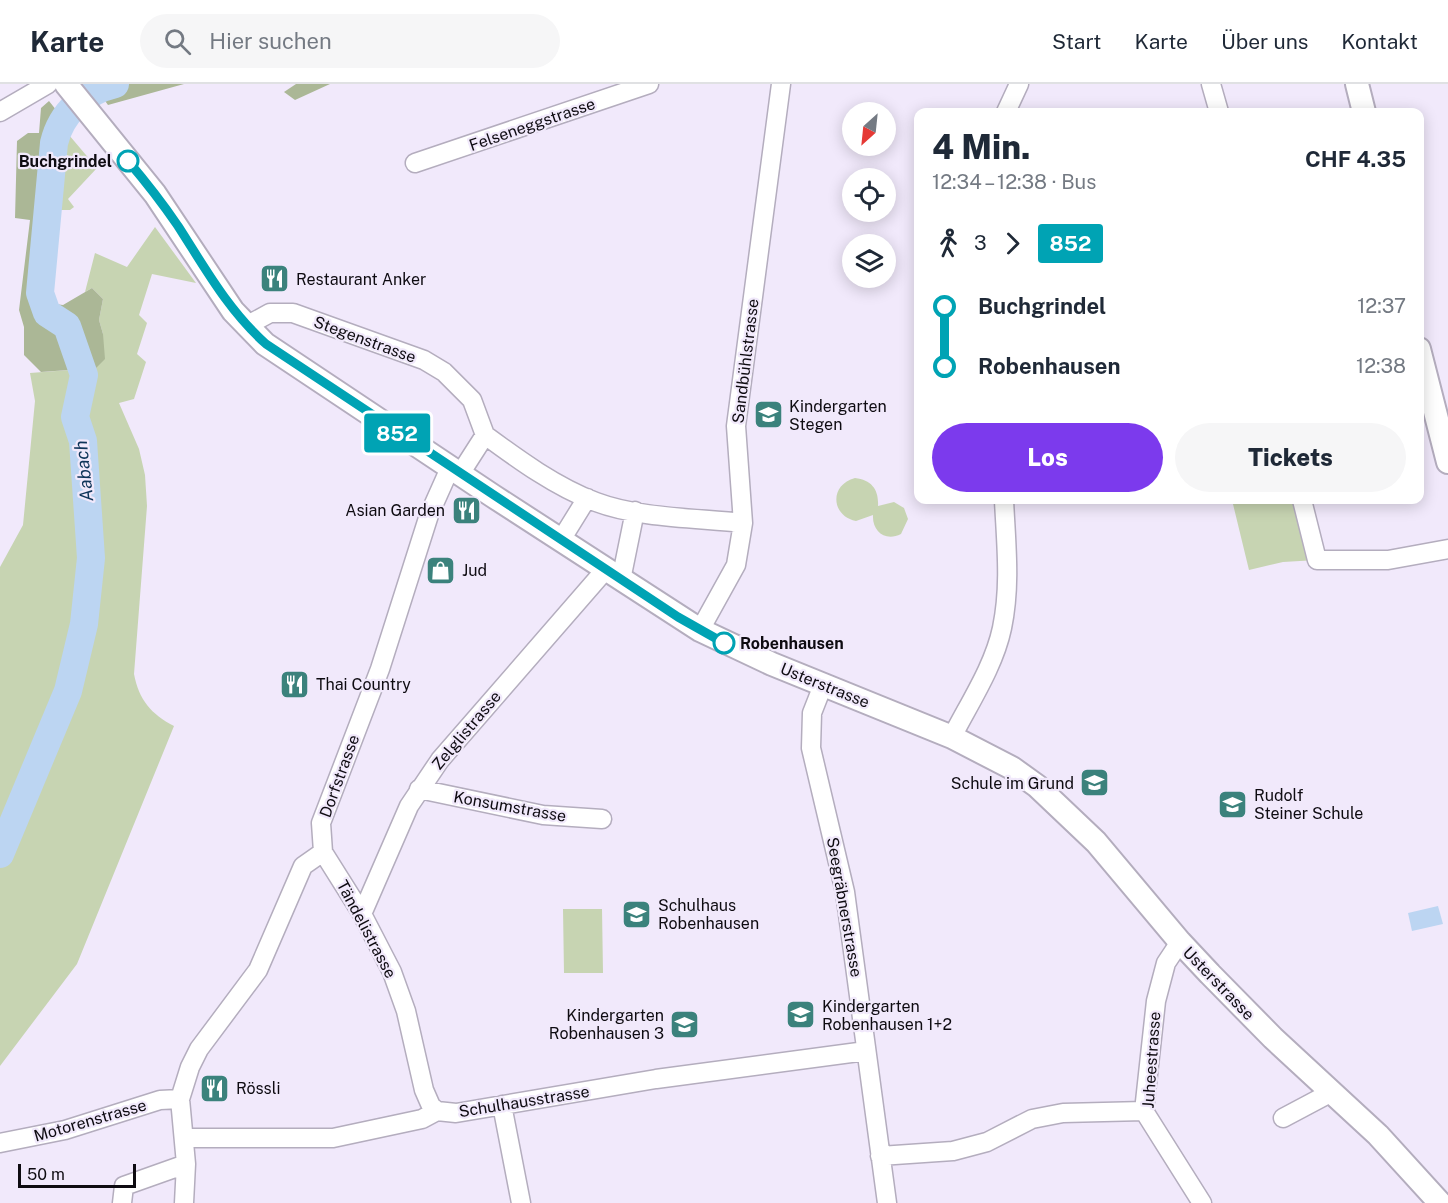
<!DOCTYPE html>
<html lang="de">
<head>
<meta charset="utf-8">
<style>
  body { margin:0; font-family:"Public Sans",sans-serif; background:#f6f6f7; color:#1f2937; height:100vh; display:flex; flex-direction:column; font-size:22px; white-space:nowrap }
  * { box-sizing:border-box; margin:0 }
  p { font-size:20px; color:#747a83 }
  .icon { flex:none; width:33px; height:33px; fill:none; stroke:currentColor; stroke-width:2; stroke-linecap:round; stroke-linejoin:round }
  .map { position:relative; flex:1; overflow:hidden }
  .side { position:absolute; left:914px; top:24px; width:510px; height:396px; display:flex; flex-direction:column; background:#fff; border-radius:12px; box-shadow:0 3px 15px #0003 }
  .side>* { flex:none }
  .badge { padding:0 12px; border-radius:4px; font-size:21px; line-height:39px }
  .needle { width:39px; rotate:207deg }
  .buttons { position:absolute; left:842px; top:18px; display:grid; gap:12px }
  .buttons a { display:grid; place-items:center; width:54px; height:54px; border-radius:50%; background:#fff; box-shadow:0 3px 15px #0003; font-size:30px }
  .scale { position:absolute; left:18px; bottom:15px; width:118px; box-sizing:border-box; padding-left:6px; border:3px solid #0e0b11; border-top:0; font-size:16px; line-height:21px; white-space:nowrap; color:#0e0b11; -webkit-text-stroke:4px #f1e9fb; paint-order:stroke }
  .map>.badge { position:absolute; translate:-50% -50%; box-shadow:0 0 0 3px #fff }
  .legs { display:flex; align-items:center; gap:9px; height:66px; padding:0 18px; font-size:20px }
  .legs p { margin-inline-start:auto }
  .overview { display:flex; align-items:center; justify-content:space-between; height:102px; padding:0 18px }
  h1 { font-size:33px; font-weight:800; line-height:45px }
  .primary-button { display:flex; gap:12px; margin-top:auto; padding:12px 18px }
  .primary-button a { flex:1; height:69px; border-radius:36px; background:#7c3aed; color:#fff; font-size:24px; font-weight:800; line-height:69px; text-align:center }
  .primary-button a+a { background:#f6f6f7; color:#1f2937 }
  ul { padding:0 18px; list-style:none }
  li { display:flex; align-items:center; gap:21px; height:60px; font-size:22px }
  li i { display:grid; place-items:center; width:9px; height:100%; margin:0 8px; background:currentColor }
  li i::after { content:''; width:15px; height:15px; margin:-8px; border:4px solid; border-radius:50%; background:#fff }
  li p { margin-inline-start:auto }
  li:first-child i { background:linear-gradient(#0000 50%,currentColor 0) }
  li:last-child i { background:linear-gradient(currentColor 50%,#0000 0) }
  header { display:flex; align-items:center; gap:36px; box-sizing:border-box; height:84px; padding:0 30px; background:#fff; border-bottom:2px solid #e0e1e3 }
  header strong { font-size:28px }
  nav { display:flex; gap:33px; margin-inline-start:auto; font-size:21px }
  .search { width:420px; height:54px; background:#f6f6f7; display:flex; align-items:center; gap:15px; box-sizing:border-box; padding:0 21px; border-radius:33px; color:#747a83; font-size:22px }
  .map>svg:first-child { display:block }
  .green { fill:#c7d4b2 }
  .forest { fill:#abb796 }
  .water { fill:#bcd5f2 }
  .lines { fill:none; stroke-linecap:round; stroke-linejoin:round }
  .river { stroke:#bcd5f2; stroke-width:28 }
  .minor-casing { stroke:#b4adbe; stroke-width:21 }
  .major-casing { stroke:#b4adbe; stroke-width:26 }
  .minor { stroke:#fff; stroke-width:18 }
  .major { stroke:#fff; stroke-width:22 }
  .line-1-casing { stroke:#fff; stroke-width:14 }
  .line-1 { stroke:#00a3b4; stroke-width:9 }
  .stop-1-dot { fill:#fff; stroke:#00a3b4; stroke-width:3 }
  .labels { text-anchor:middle; stroke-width:4.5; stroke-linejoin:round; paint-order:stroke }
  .street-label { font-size:16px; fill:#0e0b11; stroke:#f1e9fb }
  .stop-label { font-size:16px; font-weight:bold; fill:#0e0b11; stroke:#f1e9fb; text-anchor:end }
  .poi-label { font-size:16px; fill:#0e0b11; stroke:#f1e9fb; text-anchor:start }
  .water-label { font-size:18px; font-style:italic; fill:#0e3459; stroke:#f1e9fb }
</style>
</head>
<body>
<header>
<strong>Karte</strong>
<div class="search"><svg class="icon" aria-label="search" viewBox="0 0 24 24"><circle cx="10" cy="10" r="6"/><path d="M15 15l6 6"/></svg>Hier suchen</div>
<nav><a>Start</a><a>Karte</a><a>Über uns</a><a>Kontakt</a></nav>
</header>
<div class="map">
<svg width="1448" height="1119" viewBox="0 0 1448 1119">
  <rect width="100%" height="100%" fill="#f1e9fb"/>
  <path class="green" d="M69,51L97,84L68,115L74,123L70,126H56V78Z
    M155,143L196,199L152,190L139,231L147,239L137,270L146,278L134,315L119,319L139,365L145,391L147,422L134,590C139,616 151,630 174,642L77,880L0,982V483L23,441L35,317L30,289L96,284L103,250L99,236L103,215L92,204L85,208L95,169L127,183Z
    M855,394C872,396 879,406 878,422L894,418L904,424L908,435L901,450C885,458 872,447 873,431L856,437C831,432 829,401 855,394Z
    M1232,416H1302L1317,476L1283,478L1249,486Z
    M563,825H602L603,889H564Z"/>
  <path class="forest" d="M93,0H184L108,21Z
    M296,0H330L295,16L284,8Z
    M49,17L72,46L56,78V130L47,219L63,221L92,204L103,215L99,236L103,250L105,275L96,284L41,288L24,271V243L19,226L30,136L15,134L17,57L28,49H39L41,24Z"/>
  <path class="water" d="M1438,822L1443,840L1412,847L1408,829Z"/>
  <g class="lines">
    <path class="river" d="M0,770L68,607L84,540L91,474L83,357L75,333L84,291L67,242L47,229L40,209L54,59C61,29 85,7 115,0"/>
    <defs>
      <path id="minor" d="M1211,0L1219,28
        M0,28L48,0
        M1006,28L1019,0
        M415,79L649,0
        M246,242L270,229H293L424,276L444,288L472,316L485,351L460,390
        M485,351C519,376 556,403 596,418C638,434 697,434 743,439
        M1302,416L1317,476H1388L1448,465
        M561,456L587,414
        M621,496L635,427
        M700,546L736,481L743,439L736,342L781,0
        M823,601L812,629L811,664L845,808L887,1119
        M952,653C970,618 994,582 1002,544C1011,501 1006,459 1004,416
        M419,705L543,731L602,735
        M362,830L409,722L440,676L606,485
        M1180,858L1166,879L1156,917L1144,1027L1202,1119
        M502,1021L521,1119
        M437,1027L431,1022L424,1006L406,927L392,888L362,830L323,768L321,739L380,585L429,431L450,384
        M1283,1034L1332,1008
        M184,1054H333L422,1035L437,1027L456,1029L656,995L866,967
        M0,1059L65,1046L160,1016L180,1015
        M880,1072L953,1067L987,1058L1032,1035L1063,1029L1144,1027
        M122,1119L124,1102L186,1080
        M184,1119L186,1080L180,1015L190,983L199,965L258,886L303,782L323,768"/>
      <path id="major" d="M66,0L155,110L233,227L265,260L493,412L700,546L772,580L952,653L1012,684L1037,702L1096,758L1180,858L1210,890L1273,954L1378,1051L1440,1119
        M1357,0L1364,28
        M1419,265L1448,378"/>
    </defs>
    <use href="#minor" class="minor-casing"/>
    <use href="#major" class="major-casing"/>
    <use href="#minor" class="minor"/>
    <use href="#major" class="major"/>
  </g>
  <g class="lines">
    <defs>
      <path id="line-1" d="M128,77C146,98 163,120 178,142C205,184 228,226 266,260L678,533L724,559"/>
    </defs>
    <use href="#line-1" class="line-1-casing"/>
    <use href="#line-1" class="line-1"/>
  </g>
  <defs>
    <symbol id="restaurant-square" viewBox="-11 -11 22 22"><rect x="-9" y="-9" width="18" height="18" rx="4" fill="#3b827c" stroke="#f1e9fb"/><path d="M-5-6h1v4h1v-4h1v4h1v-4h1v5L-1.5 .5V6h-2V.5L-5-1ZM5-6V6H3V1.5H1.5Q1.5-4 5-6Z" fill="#fff"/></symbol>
    <symbol id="school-square" viewBox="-11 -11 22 22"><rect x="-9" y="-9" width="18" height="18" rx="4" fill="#3b827c" stroke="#f1e9fb"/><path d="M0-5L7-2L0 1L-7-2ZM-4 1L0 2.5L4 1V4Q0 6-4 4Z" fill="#fff"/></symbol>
    <symbol id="shop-square" viewBox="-11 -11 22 22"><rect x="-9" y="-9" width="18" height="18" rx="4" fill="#3b827c" stroke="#f1e9fb"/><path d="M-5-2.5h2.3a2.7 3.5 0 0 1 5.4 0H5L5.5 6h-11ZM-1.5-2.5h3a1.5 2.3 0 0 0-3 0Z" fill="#fff"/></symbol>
  </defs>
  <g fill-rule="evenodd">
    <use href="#restaurant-square" x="258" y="178" width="33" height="33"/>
    <use href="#school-square" x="752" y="314" width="33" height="33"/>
    <use href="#restaurant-square" x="450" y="410" width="33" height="33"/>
    <use href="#shop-square" x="424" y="470" width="33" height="33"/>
    <use href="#restaurant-square" x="278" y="584" width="33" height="33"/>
    <use href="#school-square" x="1078" y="682" width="33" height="33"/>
    <use href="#school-square" x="1216" y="704" width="33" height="33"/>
    <use href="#school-square" x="620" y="814" width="33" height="33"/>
    <use href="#school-square" x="784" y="914" width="33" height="33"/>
    <use href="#school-square" x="668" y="924" width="33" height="33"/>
    <use href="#restaurant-square" x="198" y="988" width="33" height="33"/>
  </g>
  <g class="stop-1-dot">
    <circle cx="128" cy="77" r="10"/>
    <circle cx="724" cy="559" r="10"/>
  </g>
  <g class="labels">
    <g class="street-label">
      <text transform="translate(532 40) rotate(-19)" y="6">Felseneggstrasse</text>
      <text transform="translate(365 255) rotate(20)" y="6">Stegenstrasse</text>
      <text transform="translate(745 277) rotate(-83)" y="6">Sandbühlstrasse</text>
      <text transform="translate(825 601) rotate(22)" y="6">Usterstrasse</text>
      <text transform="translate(466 646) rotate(-50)" y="6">Zelglistrasse</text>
      <text transform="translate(339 692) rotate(-70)" y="6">Dorfstrasse</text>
      <text transform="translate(510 722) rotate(10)" y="6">Konsumstrasse</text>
      <text transform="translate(845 823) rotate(80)" y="6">Seegräbnerstrasse</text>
      <text transform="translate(367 845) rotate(62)" y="6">Tändelistrasse</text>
      <text transform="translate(1219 899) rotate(46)" y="6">Usterstrasse</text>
      <text transform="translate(1151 976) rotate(-86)" y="6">Juheestrasse</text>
      <text transform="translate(524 1017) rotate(-9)" y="6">Schulhausstrasse</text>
      <text transform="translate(90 1036) rotate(-16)" y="6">Motorenstrasse</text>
    </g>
    <g class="stop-label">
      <text x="112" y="83">Buchgrindel</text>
      <text x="740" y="565" text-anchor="start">Robenhausen</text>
    </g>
    <g class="poi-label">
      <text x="296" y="201">Restaurant Anker</text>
      <text x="789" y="328">Kindergarten<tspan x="789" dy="18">Stegen</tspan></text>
      <text x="445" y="432" text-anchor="end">Asian Garden</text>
      <text x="462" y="492">Jud</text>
      <text x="316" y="606">Thai Country</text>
      <text x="1074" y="705" text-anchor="end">Schule im Grund</text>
      <text x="1254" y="717">Rudolf<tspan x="1254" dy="18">Steiner Schule</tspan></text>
      <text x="658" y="827">Schulhaus<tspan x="658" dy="18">Robenhausen</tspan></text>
      <text x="822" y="928">Kindergarten<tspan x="822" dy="18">Robenhausen 1+2</tspan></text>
      <text x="664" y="937" text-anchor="end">Kindergarten<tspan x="664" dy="18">Robenhausen 3</tspan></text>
      <text x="236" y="1010">Rössli</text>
    </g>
    <g class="water-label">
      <text transform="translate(84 387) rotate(-96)" y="6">Aabach</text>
    </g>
  </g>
</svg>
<div class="buttons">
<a><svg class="needle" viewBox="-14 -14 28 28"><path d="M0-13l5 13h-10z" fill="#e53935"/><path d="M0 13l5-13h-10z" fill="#747a83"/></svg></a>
<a><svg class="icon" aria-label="locate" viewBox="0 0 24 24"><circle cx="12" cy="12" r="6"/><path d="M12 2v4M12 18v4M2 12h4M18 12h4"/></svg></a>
<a><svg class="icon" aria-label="layers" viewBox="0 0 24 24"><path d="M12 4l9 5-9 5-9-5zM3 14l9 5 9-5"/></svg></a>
</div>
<div class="scale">50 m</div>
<b class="badge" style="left:397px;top:349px;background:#00a3b4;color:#fff">852</b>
<section class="side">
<div class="overview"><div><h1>4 Min.</h1><p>12:34 – 12:38 · Bus</p></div><b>CHF 4.35</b></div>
<div class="legs"><svg class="icon" aria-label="walk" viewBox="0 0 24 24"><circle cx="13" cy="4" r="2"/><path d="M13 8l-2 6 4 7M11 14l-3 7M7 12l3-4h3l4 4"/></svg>3<svg class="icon" aria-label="forward" viewBox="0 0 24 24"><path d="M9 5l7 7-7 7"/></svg><b class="badge" style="background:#00a3b4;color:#fff">852</b></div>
<ul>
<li><i style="color:#00a3b4"></i><b>Buchgrindel</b><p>12:37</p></li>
<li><i style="color:#00a3b4"></i><b>Robenhausen</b><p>12:38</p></li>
</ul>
<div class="primary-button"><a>Los</a><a>Tickets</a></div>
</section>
</div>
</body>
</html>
